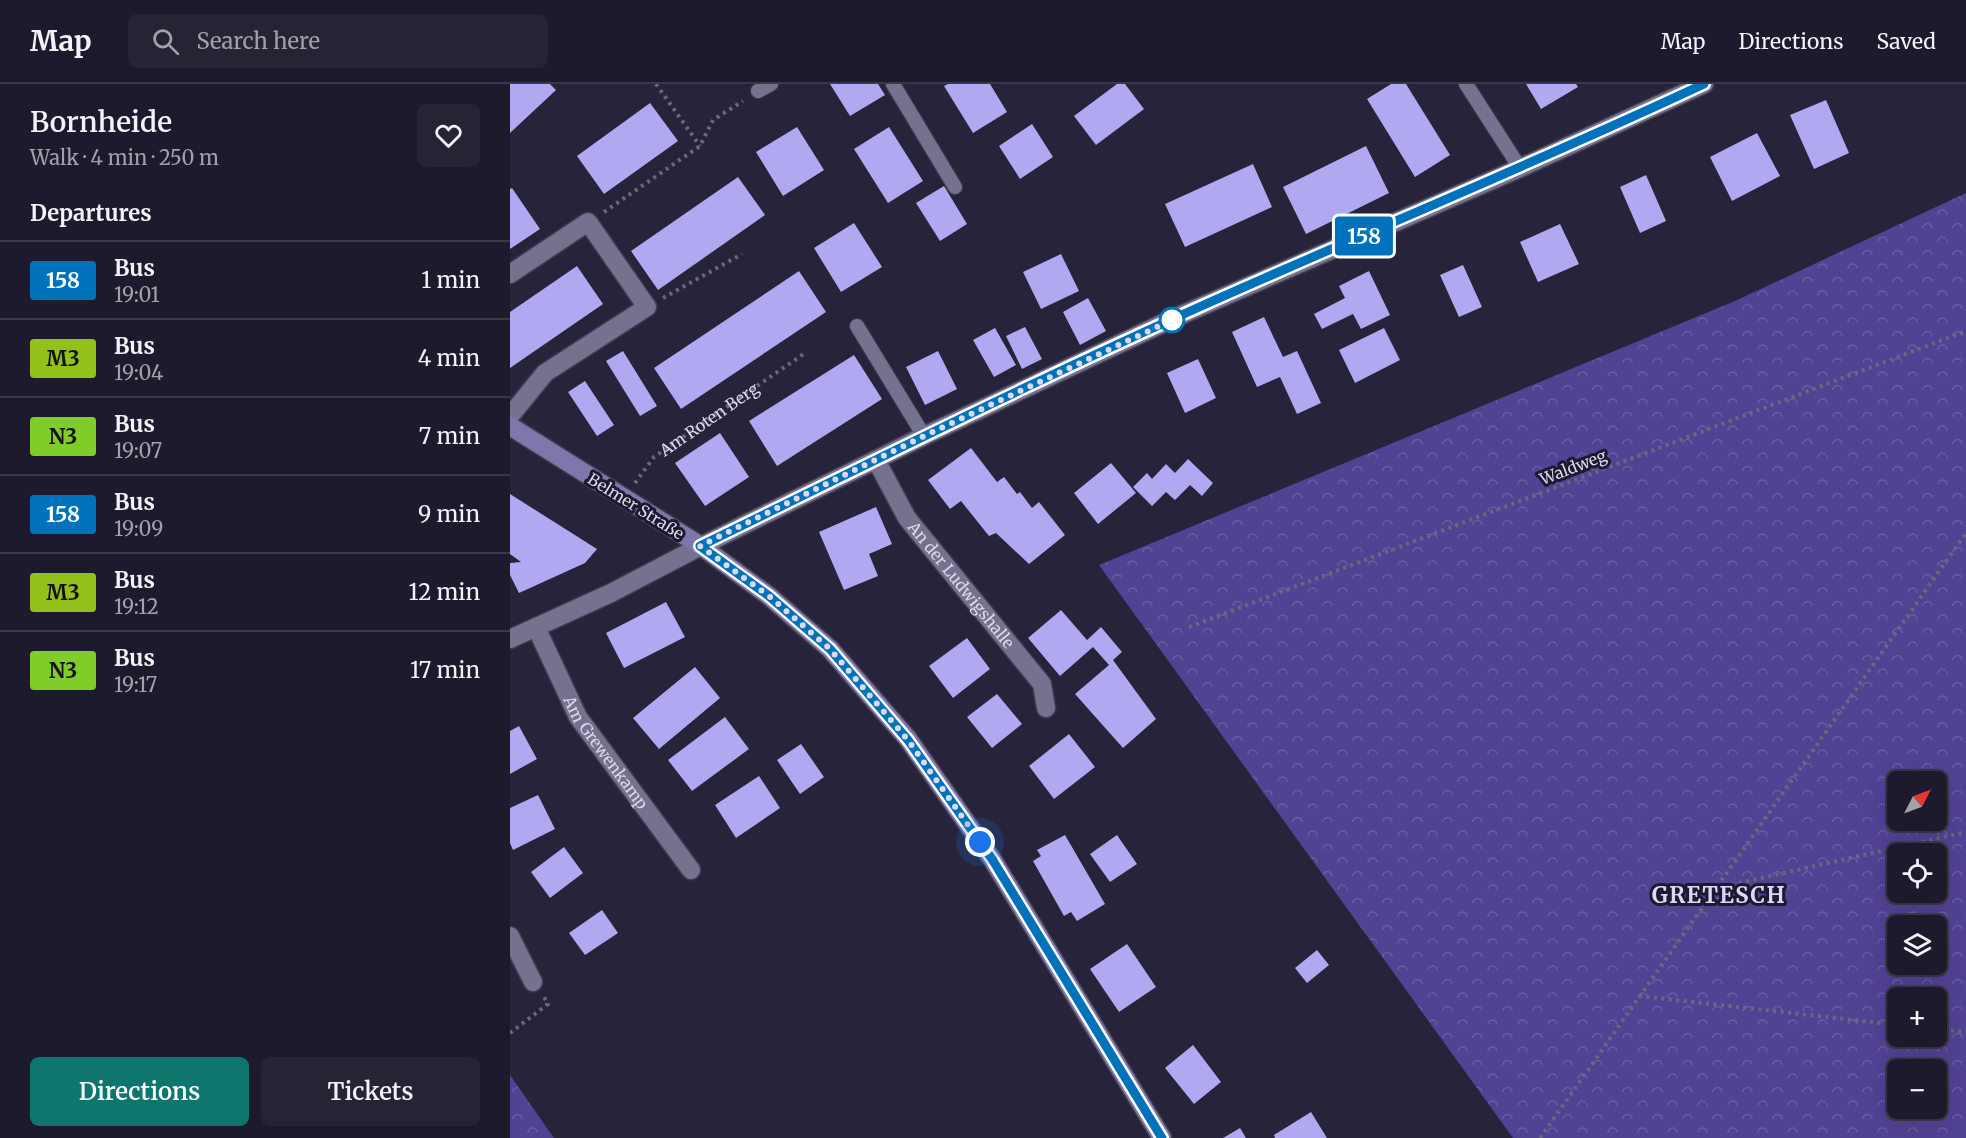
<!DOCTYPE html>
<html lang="en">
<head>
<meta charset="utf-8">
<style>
  body { margin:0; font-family:Merriweather,serif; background:#252334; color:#f1f3f6; height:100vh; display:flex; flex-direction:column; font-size:22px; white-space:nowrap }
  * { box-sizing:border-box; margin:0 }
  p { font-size:20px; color:#a0a1a9 }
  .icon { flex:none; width:33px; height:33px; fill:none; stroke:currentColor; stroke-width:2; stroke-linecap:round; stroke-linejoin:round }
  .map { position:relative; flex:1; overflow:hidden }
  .panel { display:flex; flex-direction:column; background:#1c1a2c; width:510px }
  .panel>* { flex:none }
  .badge { padding:0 12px; border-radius:4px; font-size:21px; line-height:39px }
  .needle { width:39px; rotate:48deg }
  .tools { position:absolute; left:1377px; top:687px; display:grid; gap:12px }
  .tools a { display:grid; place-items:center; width:60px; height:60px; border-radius:9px; background:#1c1a2c; box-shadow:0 6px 24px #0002,0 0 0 2px #3a3848; font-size:30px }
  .you { position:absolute; width:30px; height:30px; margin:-15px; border:4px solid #fff; border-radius:50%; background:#1a73e8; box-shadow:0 0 0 9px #1a73e833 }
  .map>.badge { position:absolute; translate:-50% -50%; box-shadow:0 0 0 3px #fff }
  h2 { padding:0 30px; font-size:22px; line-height:54px }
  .round { display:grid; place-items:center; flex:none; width:63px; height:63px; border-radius:9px; background:#252334 }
  .headline { display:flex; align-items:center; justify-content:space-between; height:102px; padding:0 30px }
  h1 { font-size:28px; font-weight:600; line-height:45px }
  .button { display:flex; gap:12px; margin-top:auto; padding:12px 30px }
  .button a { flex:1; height:69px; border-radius:9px; background:#0f766e; color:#fff; font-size:24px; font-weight:600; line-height:69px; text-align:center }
  .button a+a { background:#252334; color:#f1f3f6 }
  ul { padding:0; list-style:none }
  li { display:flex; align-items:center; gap:18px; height:78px; padding:0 30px; border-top:2px solid #3a3848 }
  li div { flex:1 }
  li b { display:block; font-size:22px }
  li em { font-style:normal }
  li .badge { min-width:66px; font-weight:700; text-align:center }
  header { display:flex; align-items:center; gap:36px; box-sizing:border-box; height:84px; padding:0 30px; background:#1c1a2c; border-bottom:2px solid #3a3848 }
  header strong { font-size:28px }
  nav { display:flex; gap:33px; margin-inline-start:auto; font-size:21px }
  .search { width:420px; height:54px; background:#252334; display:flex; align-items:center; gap:15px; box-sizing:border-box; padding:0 21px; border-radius:9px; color:#a0a1a9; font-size:22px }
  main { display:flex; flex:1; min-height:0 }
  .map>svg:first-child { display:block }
  .forest { fill:url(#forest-crowns); fill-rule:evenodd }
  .building { fill:#b0a8f1 }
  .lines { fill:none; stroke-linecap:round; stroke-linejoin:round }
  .lane-casing { stroke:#403d51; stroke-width:16 }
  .street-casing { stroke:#403d51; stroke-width:21 }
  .secondary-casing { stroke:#403d51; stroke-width:21 }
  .path { stroke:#6a687d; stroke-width:4; stroke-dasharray:3 4.5; stroke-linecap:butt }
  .lane { stroke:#74728e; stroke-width:14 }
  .street { stroke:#74728e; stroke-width:18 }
  .secondary { stroke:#7e77ab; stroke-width:18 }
  .line-casing { stroke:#fff; stroke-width:14 }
  .line { stroke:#0072bc; stroke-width:9 }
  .walk { stroke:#dbdaea; stroke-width:6; stroke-dasharray:0 10.8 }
  .stop-dot { fill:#fff; stroke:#0072bc; stroke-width:3 }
  .labels { text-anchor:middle; stroke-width:6; stroke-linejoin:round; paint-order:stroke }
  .street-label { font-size:16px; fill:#dbdaea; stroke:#1c1930 }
  .district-label { font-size:22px; font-weight:bold; letter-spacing:1.5px; fill:#dad8f5; stroke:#1c1930 }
</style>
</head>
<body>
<header>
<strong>Map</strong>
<div class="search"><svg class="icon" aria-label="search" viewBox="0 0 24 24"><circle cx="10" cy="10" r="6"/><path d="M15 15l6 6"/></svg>Search here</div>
<nav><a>Map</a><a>Directions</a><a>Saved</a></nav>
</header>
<main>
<section class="panel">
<div class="headline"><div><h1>Bornheide</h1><p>Walk · 4 min · 250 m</p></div><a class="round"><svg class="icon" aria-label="heart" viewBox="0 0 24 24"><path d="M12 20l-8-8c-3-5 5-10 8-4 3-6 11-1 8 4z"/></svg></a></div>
<h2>Departures</h2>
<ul>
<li><span class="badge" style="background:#0072bc;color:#fff">158</span><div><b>Bus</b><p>19:01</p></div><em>1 min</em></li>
<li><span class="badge" style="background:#94c119;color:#111">M3</span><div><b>Bus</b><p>19:04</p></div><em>4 min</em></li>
<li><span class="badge" style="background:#80cc28;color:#111">N3</span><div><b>Bus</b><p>19:07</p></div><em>7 min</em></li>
<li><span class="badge" style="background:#0072bc;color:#fff">158</span><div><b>Bus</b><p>19:09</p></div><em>9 min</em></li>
<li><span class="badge" style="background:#94c119;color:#111">M3</span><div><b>Bus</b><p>19:12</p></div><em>12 min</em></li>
<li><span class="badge" style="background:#80cc28;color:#111">N3</span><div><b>Bus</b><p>19:17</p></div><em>17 min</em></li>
</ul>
<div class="button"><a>Directions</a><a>Tickets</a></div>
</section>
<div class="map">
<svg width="1456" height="1054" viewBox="0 0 1456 1054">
  <defs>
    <pattern id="forest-crowns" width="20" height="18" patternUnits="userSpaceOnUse" patternTransform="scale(1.5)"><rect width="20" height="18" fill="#524294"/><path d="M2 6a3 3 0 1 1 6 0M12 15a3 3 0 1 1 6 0" fill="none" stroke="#6a5da3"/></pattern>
  </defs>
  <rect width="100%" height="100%" fill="#26233b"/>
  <path class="forest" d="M1456,109V1054H1003L589,481L1225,217ZM1388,698H1426V736H1388ZM1388,770H1426V808H1388ZM1388,842H1426V880H1388ZM1388,914H1426V952H1388ZM1388,986H1426V1024H1388Z
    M0,991L44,1054H0Z"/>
  <path class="building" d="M0,0H40L46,6L0,49Z
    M320,0H368L375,11L340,32Z
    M438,0H480L497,28L463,49L434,2Z
    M607,0H615L634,25L586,61L564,32Z
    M881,0H896L940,71L905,93L857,15Z
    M1016,0H1066L1068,3L1031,25Z
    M1316,16L1339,69L1304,85L1280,31Z
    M140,19L168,57L94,110L67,72Z
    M522,40L543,73L510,95L489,62Z
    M287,43L314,86L273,112L246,68Z
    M379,43L413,97L378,119L344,65Z
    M1247,49L1270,92L1222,117L1200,73Z
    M856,62L879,109L796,150L773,103Z
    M743,80L762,123L675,163L655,120Z
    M1136,91L1156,137L1130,149L1110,103Z
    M228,93L255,131L148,206L121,167Z
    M434,102L457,140L430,157L406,119Z
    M2,104L30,145L0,165V105Z
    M344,139L372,183L331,208L304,164Z
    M1050,140L1069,180L1028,198L1010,158Z
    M551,170L569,207L531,225L513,188Z
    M953,181L972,223L949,233L930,191Z
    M67,182L93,220L0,284V228Z
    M289,187L316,228L171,325L144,284Z
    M859,187L880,231L851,245L843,230L812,245L804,230L835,214L829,202Z
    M578,214L596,247L570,261L553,228Z
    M754,233L773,273L787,267L811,319L787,330L770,293L747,303L722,248Z
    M515,243L532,275L512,285L496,252Z
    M485,244L506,281L484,293L463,256Z
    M874,244L890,276L845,299L829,266Z
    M113,267L147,322L130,332L96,277Z
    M428,267L447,305L415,321L396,283Z
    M344,271L372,315L267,382L239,337Z
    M688,275L706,314L675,329L657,289Z
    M75,297L104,341L87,352L58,308Z
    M210,349L239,393L195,422L165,379Z
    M461,364L487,398L494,393L507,410L510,408L522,424L529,418L555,451L519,480L486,449L479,452L451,417L440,425L418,396Z
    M678,375L703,399L692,412L680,401L665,416L656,408L642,422L623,403L637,389L642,395L656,380L665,389Z
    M601,379L626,409L588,440L564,409Z
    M0,410L87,465L75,479L9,509L0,491V479L11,478L0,470Z
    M366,423L382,460L359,470L368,492L334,506L309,448Z
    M156,518L175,553L114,584L96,549Z
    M551,526L577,556L591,543L612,568L603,576L646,635L613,664L565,610L599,581L583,563L550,592L518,554Z
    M457,554L480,585L443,614L419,582Z
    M185,583L210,614L149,665L123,634Z
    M487,610L512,640L482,664L457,633Z
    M215,633L239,665L182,707L158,676Z
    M9,642L27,675L0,690V647Z
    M559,650L585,683L544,715L519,682Z
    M291,660L314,693L290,710L267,676Z
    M249,692L270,724L226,754L205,721Z
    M28,711L45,745L3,766L0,759V724Z
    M555,751L595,820L567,837L561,828L554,832L523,777L531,772L527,766Z
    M607,751L627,780L600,798L580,770Z
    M54,763L73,789L40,814L21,788Z
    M92,826L108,849L75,871L59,849Z
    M617,860L646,903L609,928L580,885Z
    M807,866L819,881L797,899L785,884Z
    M683,961L711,998L684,1020L655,984Z
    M801,1028L817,1054H765L764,1051Z
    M730,1044L736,1054H713Z"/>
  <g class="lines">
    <defs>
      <path id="lane" d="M383,0L445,103
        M956,0L1010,84
        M248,7L261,0
        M347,242L414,352"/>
      <g id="street">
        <path d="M0,190L78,138L137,223L35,289L0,332"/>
        <path id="s2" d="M366,376L397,434L532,600L536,624"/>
        <path id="s3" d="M26,543L68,633L181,786"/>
        <path d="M0,555L101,509L191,462L414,352L662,235L1010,84L1194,0"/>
        <path d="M0,852L23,898"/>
      </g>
      <path id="secondary" d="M0,342L191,462L259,512L320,565L398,655L482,775L652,1054"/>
    </defs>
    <use href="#lane" class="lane-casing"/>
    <use href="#street" class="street-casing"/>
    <use href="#secondary" class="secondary-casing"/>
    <g class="path">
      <path d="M146,0L190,62"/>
      <path d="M94,128L190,62L203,36L233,17"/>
      <path d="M153,214L232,170"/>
      <path id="s1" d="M125,399L144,373L295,269"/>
      <path d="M679,543L1456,247"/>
      <path d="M1207,804L1456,748"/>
      <path d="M1129,912L1388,941"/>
      <path d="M1426,945L1456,948"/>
      <path d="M0,949L38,920L34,913"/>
      <path d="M1030,1054L1456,449"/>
    </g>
    <use href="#lane" class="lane"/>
    <use href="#street" class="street"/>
    <use href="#secondary" class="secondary"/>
  </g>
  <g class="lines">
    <defs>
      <path id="line" d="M652,1054L482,775L398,656L320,565L259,512L190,462C358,380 526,296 696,220C862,146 1030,77 1194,0"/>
    </defs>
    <use href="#line" class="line-casing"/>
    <use href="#line" class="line"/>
    <path class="walk" d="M470,758L398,656L320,565L259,512L190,462L414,352L662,236"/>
  </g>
  <circle class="stop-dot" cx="662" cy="236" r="12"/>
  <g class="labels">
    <g class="street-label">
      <text dy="6" stroke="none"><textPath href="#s1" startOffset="99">Am Roten Berg</textPath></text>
      <text transform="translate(1063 383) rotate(-21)" y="6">Waldweg</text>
      <text transform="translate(126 422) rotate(32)" y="6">Belmer Straße</text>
      <text dy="6" stroke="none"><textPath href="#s2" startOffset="152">An der Ludwigshalle</textPath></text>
      <text dy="6" stroke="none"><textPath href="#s3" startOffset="144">Am Grewenkamp</textPath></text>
    </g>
    <g class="district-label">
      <text x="1209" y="819">GRETESCH</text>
    </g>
  </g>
</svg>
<div class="tools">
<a><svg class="needle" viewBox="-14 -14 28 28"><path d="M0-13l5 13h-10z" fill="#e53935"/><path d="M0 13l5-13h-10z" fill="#a0a1a9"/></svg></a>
<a><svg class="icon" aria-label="locate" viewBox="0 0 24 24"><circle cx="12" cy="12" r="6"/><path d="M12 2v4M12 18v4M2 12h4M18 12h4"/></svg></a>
<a><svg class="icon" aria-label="layers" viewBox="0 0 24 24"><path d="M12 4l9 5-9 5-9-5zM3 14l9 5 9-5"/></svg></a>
<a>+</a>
<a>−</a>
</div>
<div class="you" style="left:470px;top:758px"></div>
<b class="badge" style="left:854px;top:152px;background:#0072bc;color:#fff">158</b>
</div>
</main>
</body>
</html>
